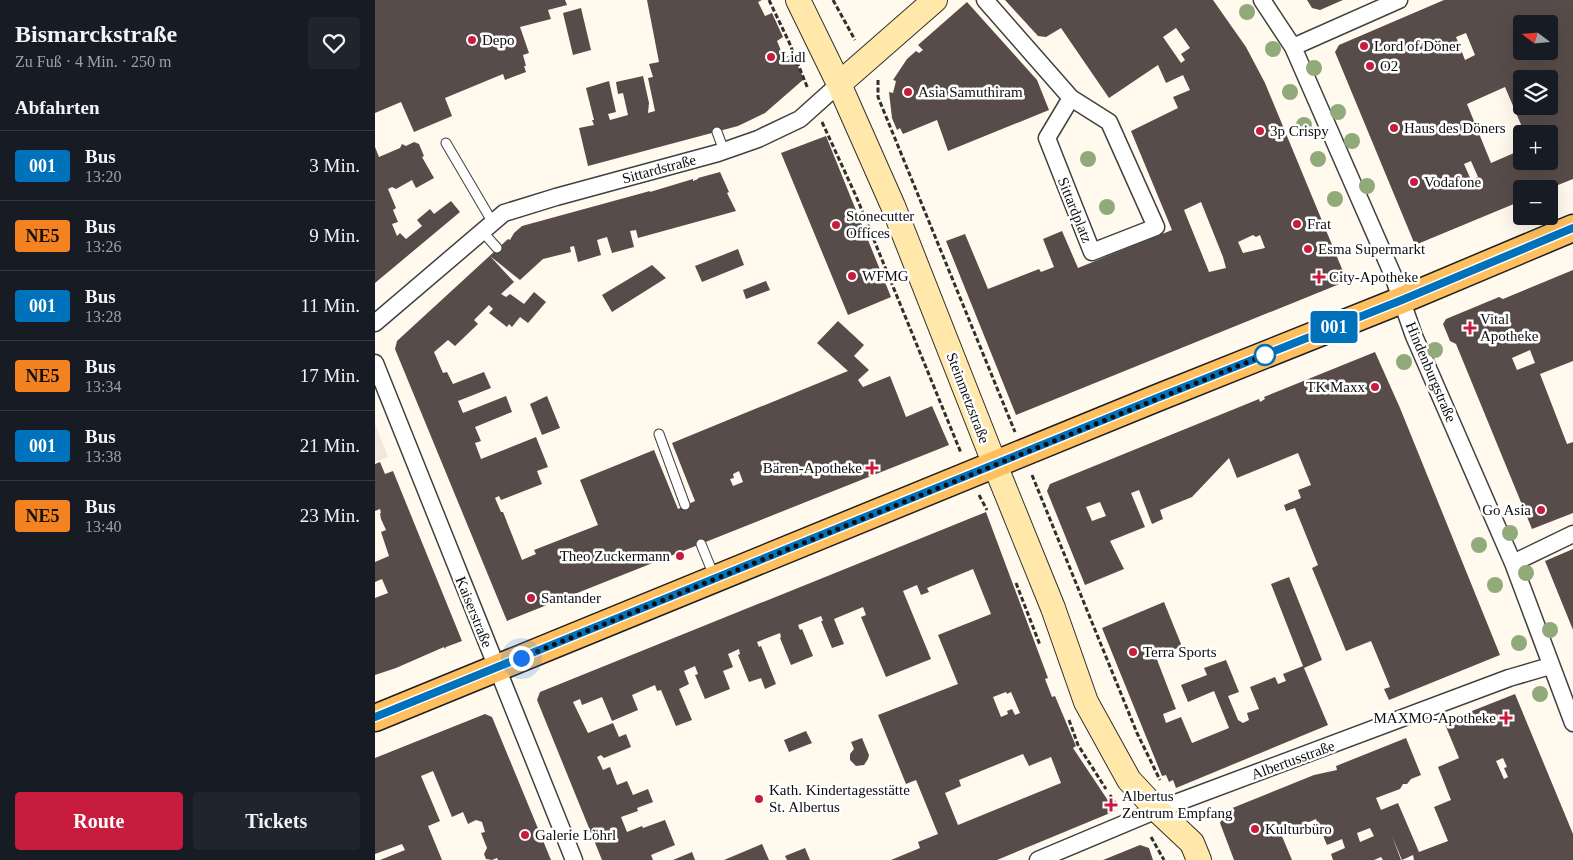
<!DOCTYPE html>
<html lang="de">
<head>
<meta charset="utf-8">
<style>
  body { margin:0; font-family:"Times New Roman",serif; background:#20242c; color:#f1f3f6; height:100vh; display:flex; flex-direction:column; font-size:19px; white-space:nowrap }
  * { box-sizing:border-box; margin:0 }
  p { font-size:16px; color:#9ea1a6 }
  .icon { flex:none; width:28px; height:28px; fill:none; stroke:currentColor; stroke-width:2; stroke-linecap:round; stroke-linejoin:round }
  .map { position:relative; flex:1; overflow:hidden }
  .details { display:flex; flex-direction:column; background:#171b24; width:375px }
  .details>* { flex:none }
  .badge { padding:0 10px; border-radius:4px; font-size:18px; line-height:32px }
  .needle { width:32px; rotate:286deg }
  .tools { position:absolute; left:1138px; top:15px; display:grid; gap:10px }
  .tools a { display:grid; place-items:center; width:45px; height:45px; border-radius:5px; background:#171b24; box-shadow:0 5px 20px #0002; font-size:25px }
  .you { position:absolute; width:25px; height:25px; margin:-12px; border:4px solid #fff; border-radius:50%; background:#1a73e8; box-shadow:0 0 0 8px #1a73e833 }
  .map>.badge { position:absolute; translate:-50% -50%; box-shadow:0 0 0 2px #fff }
  h2 { padding:0 15px; font-size:19px; line-height:45px }
  .round { display:grid; place-items:center; flex:none; width:52px; height:52px; border-radius:5px; background:#20242c }
  .headline { display:flex; align-items:center; justify-content:space-between; height:85px; padding:0 15px }
  h1 { font-size:24px; font-weight:800; line-height:38px }
  .cta { display:flex; gap:10px; margin-top:auto; padding:10px 15px }
  .cta a { flex:1; height:58px; border-radius:5px; background:#c81c3e; color:#fff; font-size:20px; font-weight:800; line-height:58px; text-align:center }
  .cta a+a { background:#20242c; color:#f1f3f6 }
  ul { padding:0; list-style:none }
  li { display:flex; align-items:center; gap:15px; height:70px; padding:0 15px; border-top:1px solid #363941 }
  li div { flex:1 }
  li b { display:block; font-size:19px }
  li em { font-style:normal }
  li .badge { min-width:55px; font-weight:700; text-align:center }
  main { display:flex; flex:1; min-height:0 }
  .map>svg:first-child { display:block }
  .plaza { fill:#f0e8dd }
  .building { fill:#574c49; fill-rule:evenodd }
  .lines { fill:none; stroke-linecap:round; stroke-linejoin:round }
  .lane-casing { stroke:#414141; stroke-width:11 }
  .street-casing { stroke:#414141; stroke-width:19 }
  .secondary-casing { stroke:#303030; stroke-width:26 }
  .primary-casing { stroke:#1f1f1f; stroke-width:29 }
  .path { stroke:#303030; stroke-width:3; stroke-dasharray:5 2.5; stroke-linecap:butt }
  .lane { stroke:#fff; stroke-width:9 }
  .street { stroke:#fff; stroke-width:16 }
  .secondary { stroke:#ffe8a9; stroke-width:24 }
  .primary { stroke:#ffbf5e; stroke-width:26 }
  .tree { fill:#90aa79 }
  .line-casing { stroke:#fff; stroke-width:11 }
  .line { stroke:#0072bc; stroke-width:8 }
  .walk { stroke:#0e0e0e; stroke-width:5; stroke-dasharray:0 9 }
  .poi-dot { fill:#c81c3e; stroke:#fff; stroke-width:2 }
  .stop-dot { fill:#fff; stroke:#0072bc; stroke-width:2.5 }
  .labels { text-anchor:middle; stroke-width:5; stroke-linejoin:round; paint-order:stroke }
  .poi-label { font-size:15px; fill:#0e0e0e; stroke:#fff; text-anchor:start }
  .street-label { font-size:15px; fill:#0e0e0e; stroke:#fff }
</style>
</head>
<body>
<main>
<section class="details">
<div class="headline"><div><h1>Bismarckstraße</h1><p>Zu Fuß · 4 Min. · 250 m</p></div><a class="round"><svg class="icon" aria-label="heart" viewBox="0 0 24 24"><path d="M12 20l-8-8c-3-5 5-10 8-4 3-6 11-1 8 4z"/></svg></a></div>
<h2>Abfahrten</h2>
<ul>
<li><span class="badge" style="background:#0072bc;color:#fff">001</span><div><b>Bus</b><p>13:20</p></div><em>3 Min.</em></li>
<li><span class="badge" style="background:#f58220;color:#111">NE5</span><div><b>Bus</b><p>13:26</p></div><em>9 Min.</em></li>
<li><span class="badge" style="background:#0072bc;color:#fff">001</span><div><b>Bus</b><p>13:28</p></div><em>11 Min.</em></li>
<li><span class="badge" style="background:#f58220;color:#111">NE5</span><div><b>Bus</b><p>13:34</p></div><em>17 Min.</em></li>
<li><span class="badge" style="background:#0072bc;color:#fff">001</span><div><b>Bus</b><p>13:38</p></div><em>21 Min.</em></li>
<li><span class="badge" style="background:#f58220;color:#111">NE5</span><div><b>Bus</b><p>13:40</p></div><em>23 Min.</em></li>
</ul>
<div class="cta"><a>Route</a><a>Tickets</a></div>
</section>
<div class="map">
<svg width="1198" height="860" viewBox="0 0 1198 860">
  <rect width="100%" height="100%" fill="#fff9ee"/>
  <path class="plaza" d="M0,424L13,457L0,462Z"/>
  <path class="building" d="M0,0H190L192,5L173,10L176,19L145,27L154,53L148,55L151,66H149L151,72L130,80L128,74L70,98L77,116L39,132L26,102L0,113Z
    M272,0H387L383,2L390,16L397,13L408,37L402,41L409,58L417,54L429,79L390,113L363,126L213,166L204,128L219,125L217,120H219L211,88L234,81L241,112L233,114L235,120L253,115L248,93L243,94L241,82L268,76L274,103L273,113L280,111L273,78L278,77L274,64L284,62Z
    M630,0H838L871,47L890,83L972,281L641,415L571,241L590,234L613,289L664,269L666,272L679,267L668,239L687,231L703,268L797,230L756,131L803,108L798,97L815,90L808,75L791,83L783,65L734,98L686,28L671,37L663,36ZM801,28L815,48L806,54L810,60L806,63L788,37ZM826,202L848,257L851,268L834,272L809,210ZM878,235L881,237L885,235L890,248L868,253L863,242Z
    M932,0H968L945,10L937,8Z
    M1069,0H1198V179L1173,189H1146V201L1040,245L960,52L964,45ZM1146,24H1174V51H1146ZM1091,33L1100,55L1090,60L1081,37ZM1146,79H1174V106H1146ZM1130,87L1150,134H1174V161H1146V150L1116,163L1092,104ZM1096,161L1103,177L1096,180L1089,164Z
    M592,2L662,80L674,110L573,151L562,120L528,134L525,128L522,130L517,118L514,92L518,93L521,81L518,80L532,59L541,51L544,53L548,50L543,45Z
    M206,8L216,50L198,55L188,13Z
    M451,136L516,297L473,315L406,153Z
    M39,142L44,144L49,156L47,157L59,178L41,188L37,180L21,189L17,187L13,189L21,208L18,210L23,222L17,224L22,236L25,233L31,239L47,226L42,220L55,209L59,214L76,201L85,212L0,283V147L4,157L25,148L27,144L31,146Z
    M345,172L354,192L352,193L361,211L263,238L261,230L255,231L259,247L237,253L232,237L222,240L226,255L203,262L199,246L195,247L196,252L168,259L145,280L115,256L139,282L126,294L131,297L135,294L149,304L159,292L171,302L153,323L145,317L137,327L134,324L132,327L114,313L118,309L114,305L99,320L103,324L80,346L73,340L59,352L68,373L72,372L78,384L109,372L116,388L83,401L88,413L131,396L137,412L100,427L106,441L100,443L106,459L161,437L173,467L162,471L167,484L126,500L124,496L120,498L126,512H128L147,560L161,554L159,550L223,525L205,480L279,450L303,509L320,501L297,443L473,371L442,343L463,321L489,345L479,356L494,370L483,380L488,387L515,376L531,417L557,406L574,445L132,621L20,349L22,341L133,239L135,240L139,233L147,226L275,191V192L318,179V181L323,179V178ZM364,471L368,482L358,486L355,479L359,478L358,474Z
    M363,249L369,265L327,282L320,266Z
    M277,265L291,278L237,312L227,295Z
    M1198,270V361L1165,374L1192,444L1198,442V513L1157,529L1081,344L1075,341L1068,324L1071,319L1124,297L1128,299ZM1155,350L1160,363L1142,370L1137,358Z
    M391,281L395,290L371,299L368,290Z
    M1000,352L1025,408L1125,655L1014,700L1009,689L1015,687L996,641L971,651L937,568L943,565L920,508L911,511L909,505L926,498L923,490L936,485L923,453L862,478L854,458L817,497L785,510L788,519L777,524L764,490L756,493L770,527L735,541L749,569L710,585L672,491L675,484L884,399L885,402L890,399L889,397ZM725,502L731,516L717,521L711,507Z
    M172,396L185,428L167,435L155,404Z
    M5,462L10,474L18,471L87,641L71,647L70,649L69,647L21,668L0,675V598L13,593L7,579L0,582V562L14,556L6,532L11,530L6,519L5,513H6L5,509L0,511V464Z
    M611,512L673,678L670,679L677,697L680,696L701,746L698,748L740,811L622,860H516L545,848L543,842L563,834L541,780L531,784L503,715L583,684L563,635L616,614L598,569L552,588L554,592L546,595L542,585L528,591L556,659L511,677L486,617L491,615L488,607L459,619L469,644L457,648L446,621H448L446,616L423,625L425,630L427,629L438,656L416,665L405,638L406,637L405,633L382,642L384,647L386,646L401,684L390,689L386,678L374,682L363,655L365,654L364,649L353,654L358,667L348,671L355,689L330,699L320,675L323,674L320,666L309,671L314,684L304,689L317,720L301,726L286,690L282,691L280,685L257,695L263,710L237,721L227,697L207,705L205,699L198,702L213,733L238,723L244,737L251,734L256,747L229,758L226,755L222,757L228,770L235,767L242,785L252,781L258,795L273,789L278,802L262,808L263,811L246,817L252,832L267,826L268,828L290,820L300,845L276,855L278,860H227L162,700L165,692ZM631,692L632,694L636,692L645,713L640,715L637,709L632,711L633,714L626,717L618,697ZM648,754L654,766L676,757L686,783L583,825L570,793L586,786L584,780Z
    M1198,549V630L1170,561Z
    M914,577L947,660L929,668L953,725L801,788L798,780L794,782L791,775L787,776L727,628L789,602L806,644L805,647L781,657L801,709L788,714L791,723L806,717L817,743L854,728L839,691L813,702L806,685L832,675L829,668L851,660L864,692L853,696L863,720L868,723L874,720L872,713L884,709L875,687L900,677L903,684L911,681L908,674L928,666L896,584Z
    M1140,694L1198,834V860H1039L1038,855L1027,860L1017,836L1026,860H1008L1006,857L999,860H958L956,854L970,848L967,839L952,845L941,819L906,834L917,860H859L845,823L850,811L939,775L962,770L961,766L1031,738L1046,775L1036,779L1032,784H1028L1025,789L1001,798L1006,810L1023,803L1044,852L1073,841L1059,807L1076,800L1063,767L1084,758L1069,722ZM1128,758L1132,767L1129,768L1133,777L1129,779L1121,761ZM995,828L999,836L985,842L982,833Z
    M110,714L117,717L176,860H123L122,858L117,860L111,859L109,854L112,848L106,833L110,832L107,822L101,820L93,824L88,812L77,817L58,771L46,776L65,821L53,826L67,860H5L30,850L27,844L0,854V758Z
    M431,731L437,743L414,752L409,740Z
    M487,738L494,755L493,759L489,765L481,766L475,760V754L479,749L476,742Z
    M387,844L394,860H349Z
    M765,845L774,848L778,860H728Z
    M430,848L435,860H412L410,856Z
    M317,852L320,860H298Z"/>
  <g class="lines">
    <defs>
      <path id="lane" d="M342,132L349,151
        M71,143L118,223
        M107,231L122,248
        M284,434L310,505
        M326,544L339,576"/>
      <path id="street" d="M610,0L696,98L734,122L781,227L717,252L672,138L696,98
        M887,0L918,47L1017,273L1039,336L1138,563L1198,723
        M918,47L1024,0
        M0,323L129,213L181,197L343,153L383,139L425,119L464,84
        M0,363L199,860
        M1138,563L1198,534
        M663,860L782,810L1134,678L1175,666"/>
      <path id="secondary" d="M423,0L464,84L518,206L620,465L678,608L711,702L754,780L782,810L817,843L824,860
        M464,84L560,0"/>
      <path id="primary" d="M0,718L782,398L1027,300L1198,228"/>
    </defs>
    <use href="#lane" class="lane-casing"/>
    <use href="#street" class="street-casing"/>
    <use href="#secondary" class="secondary-casing"/>
    <use href="#primary" class="primary-casing"/>
    <path class="path" d="M394,0L414,42L433,89
      M458,0L480,40
      M503,80V97L640,432
      M447,122L481,196L586,453
      M657,475L762,733L785,780
      M604,495L612,510
      M641,583L665,645
      M694,720L703,745L731,789
      M735,795L743,808
      M776,837L789,860"/>
    <use href="#lane" class="lane"/>
    <use href="#street" class="street"/>
    <use href="#secondary" class="secondary"/>
    <use href="#primary" class="primary"/>
  </g>
  <g class="tree">
    <circle cx="872" cy="12" r="8"/>
    <circle cx="898" cy="49" r="8"/>
    <circle cx="939" cy="68" r="8"/>
    <circle cx="915" cy="92" r="8"/>
    <circle cx="963" cy="112" r="8"/>
    <circle cx="929" cy="125" r="8"/>
    <circle cx="977" cy="141" r="8"/>
    <circle cx="713" cy="159" r="8"/>
    <circle cx="943" cy="159" r="8"/>
    <circle cx="992" cy="186" r="8"/>
    <circle cx="960" cy="199" r="8"/>
    <circle cx="732" cy="207" r="8"/>
    <circle cx="1060" cy="350" r="8"/>
    <circle cx="1029" cy="362" r="8"/>
    <circle cx="1135" cy="533" r="8"/>
    <circle cx="1104" cy="545" r="8"/>
    <circle cx="1151" cy="573" r="8"/>
    <circle cx="1120" cy="585" r="8"/>
    <circle cx="1175" cy="630" r="8"/>
    <circle cx="1144" cy="643" r="8"/>
    <circle cx="1165" cy="694" r="8"/>
  </g>
  <g class="lines">
    <defs>
      <path id="line" d="M0,717L782,398L1027,300L1198,228"/>
    </defs>
    <use href="#line" class="line-casing"/>
    <use href="#line" class="line"/>
    <path class="walk" d="M146,658L890,355"/>
  </g>
  <g class="poi-dot">
    <circle cx="97" cy="40" r="5"/>
    <circle cx="989" cy="46" r="5"/>
    <circle cx="396" cy="57" r="5"/>
    <circle cx="995" cy="66" r="5"/>
    <circle cx="533" cy="92" r="5"/>
    <circle cx="1019" cy="128" r="5"/>
    <circle cx="885" cy="131" r="5"/>
    <circle cx="1039" cy="182" r="5"/>
    <circle cx="922" cy="224" r="5"/>
    <circle cx="461" cy="225" r="5"/>
    <circle cx="933" cy="249" r="5"/>
    <circle cx="477" cy="276" r="5"/>
    <path d="M941.5 269.5h5v5h5v5h-5v5h-5v-5h-5v-5h5z"/>
    <path d="M1092.5 320.5h5v5h5v5h-5v5h-5v-5h-5v-5h5z"/>
    <circle cx="1000" cy="387" r="5"/>
    <path d="M494.5 460.5h5v5h5v5h-5v5h-5v-5h-5v-5h5z"/>
    <circle cx="1166" cy="510" r="5"/>
    <circle cx="305" cy="556" r="5"/>
    <circle cx="156" cy="598" r="5"/>
    <circle cx="758" cy="652" r="5"/>
    <path d="M1128.5 710.5h5v5h5v5h-5v5h-5v-5h-5v-5h5z"/>
    <circle cx="384" cy="799" r="5"/>
    <path d="M733.5 797.5h5v5h5v5h-5v5h-5v-5h-5v-5h5z"/>
    <circle cx="880" cy="829" r="5"/>
    <circle cx="150" cy="835" r="5"/>
  </g>
  <circle class="stop-dot" cx="890" cy="355" r="10"/>
  <g class="labels">
    <g class="poi-label">
      <text x="107" y="45">Depo</text>
      <text x="999" y="51">Lord of Döner</text>
      <text x="406" y="62">Lidl</text>
      <text x="1005" y="71">O2</text>
      <text x="543" y="97">Asia Samuthiram</text>
      <text x="1029" y="133">Haus des Döners</text>
      <text x="895" y="136">3p Crispy</text>
      <text x="1049" y="187">Vodafone</text>
      <text x="471" y="221">Stonecutter<tspan x="471" dy="17">Offices</tspan></text>
      <text x="932" y="229">Frat</text>
      <text x="943" y="254">Esma Supermarkt</text>
      <text x="487" y="281">WFMG</text>
      <text x="954" y="282">City-Apotheke</text>
      <text x="1105" y="324">Vital<tspan x="1105" dy="17">Apotheke</tspan></text>
      <text x="990" y="392" text-anchor="end">TK Maxx</text>
      <text x="487" y="473" text-anchor="end">Bären-Apotheke</text>
      <text x="1156" y="515" text-anchor="end">Go Asia</text>
      <text x="295" y="561" text-anchor="end">Theo Zuckermann</text>
      <text x="166" y="603">Santander</text>
      <text x="768" y="657">Terra Sports</text>
      <text x="1121" y="723" text-anchor="end">MAXMO-Apotheke</text>
      <text x="394" y="795">Kath. Kindertagesstätte<tspan x="394" dy="17">St. Albertus</tspan></text>
      <text x="747" y="801">Albertus<tspan x="747" dy="17">Zentrum Empfang</tspan></text>
      <text x="890" y="834">Kulturbüro</text>
      <text x="160" y="840">Galerie Löhrl</text>
    </g>
    <g class="street-label">
      <text transform="translate(284 169) rotate(-15)" y="5">Sittardstraße</text>
      <text transform="translate(700 210) rotate(68)" y="5">Sittardplatz</text>
      <text transform="translate(1056 372) rotate(67)" y="5">Hindenburgstraße</text>
      <text transform="translate(593 398) rotate(69)" y="5">Steinmetzstraße</text>
      <text transform="translate(99 612) rotate(68)" y="5">Kaiserstraße</text>
      <text transform="translate(918 760) rotate(-20)" y="5">Albertusstraße</text>
    </g>
  </g>
</svg>
<div class="tools">
<a><svg class="needle" viewBox="-14 -14 28 28"><path d="M0-13l5 13h-10z" fill="#e53935"/><path d="M0 13l5-13h-10z" fill="#9ea1a6"/></svg></a>
<a><svg class="icon" aria-label="layers" viewBox="0 0 24 24"><path d="M12 4l9 5-9 5-9-5zM3 14l9 5 9-5"/></svg></a>
<a>+</a>
<a>−</a>
</div>
<div class="you" style="left:146px;top:658px"></div>
<b class="badge" style="left:959px;top:327px;background:#0072bc;color:#fff">001</b>
</div>
</main>
</body>
</html>
